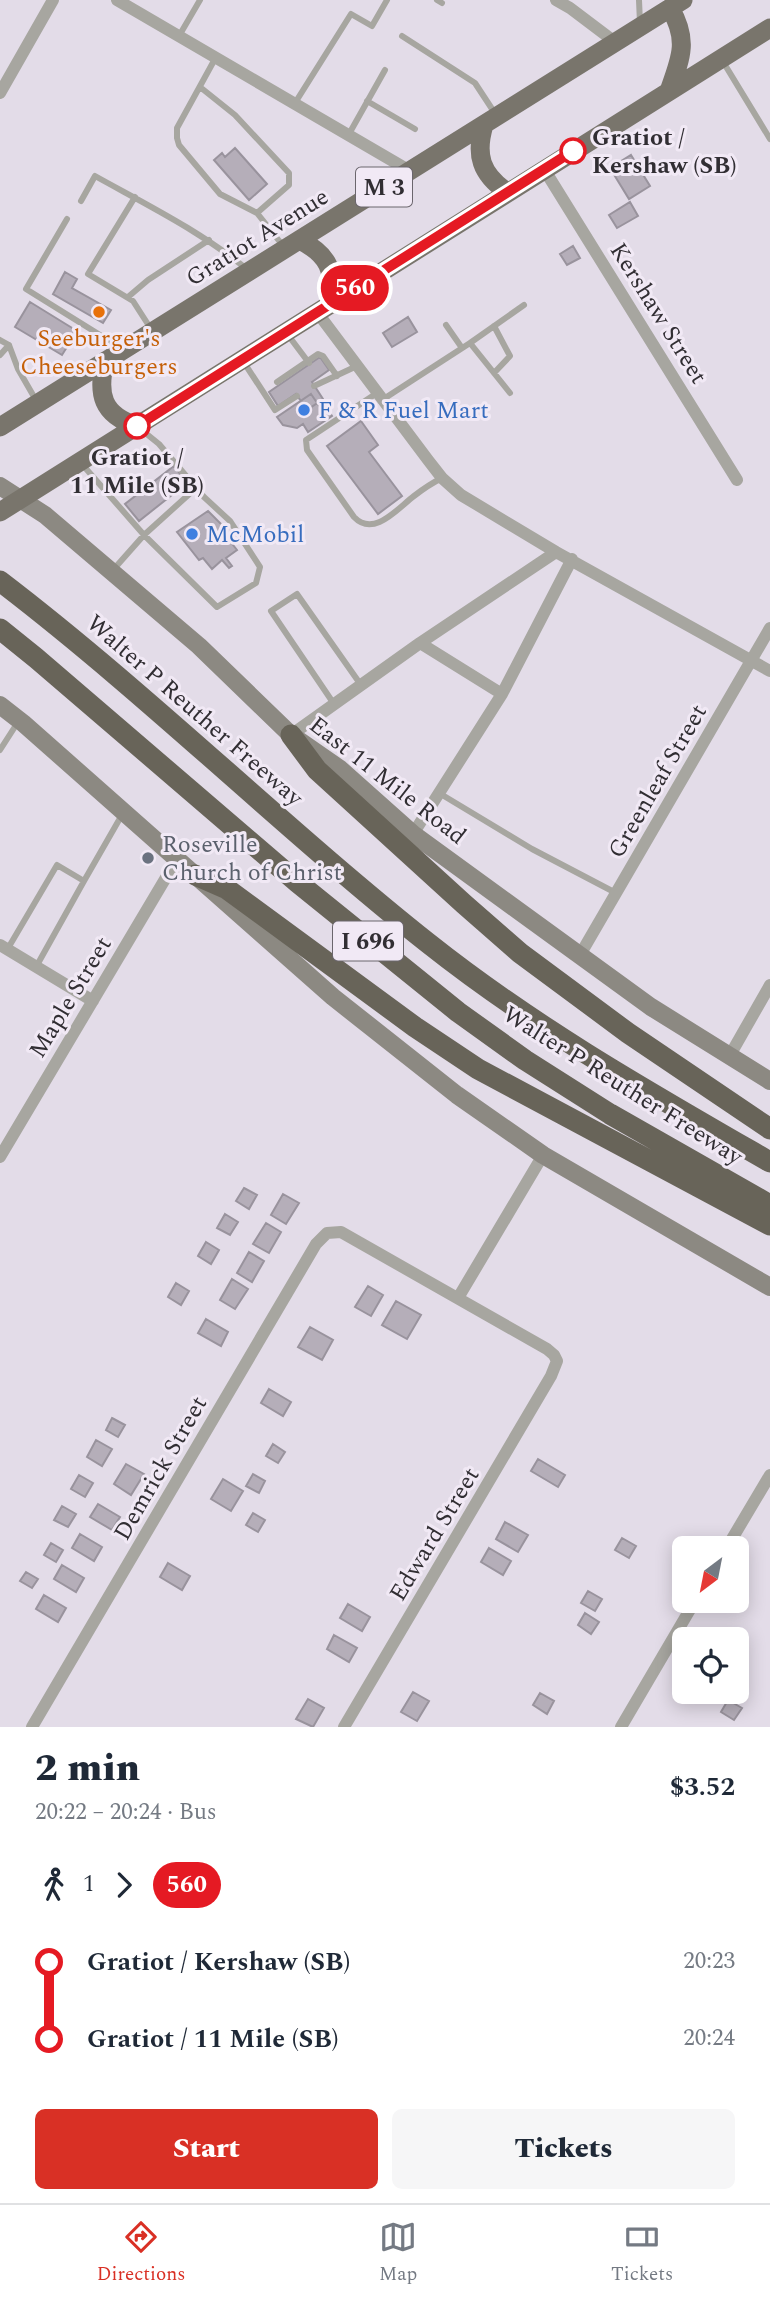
<!DOCTYPE html>
<html lang="en">
<head>
<meta charset="utf-8">
<style>
  body { margin:0; font-family:Spectral,serif; background:#f6f6f7; color:#1f2937; height:100vh; display:flex; flex-direction:column; font-size:26px; white-space:nowrap }
  * { box-sizing:border-box; margin:0 }
  p { font-size:23px; color:#747a83 }
  .icon { flex:none; width:38px; height:38px; fill:none; stroke:currentColor; stroke-width:2; stroke-linecap:round; stroke-linejoin:round }
  .map { position:relative; height:1727px; overflow:hidden }
  .side { display:flex; flex-direction:column; background:#fff; flex:1 }
  .side>* { flex:none }
  .badge { padding:0 14px; border-radius:23px; font-size:24px; line-height:46px }
  .needle { width:46px; rotate:212deg }
  .controls { position:absolute; left:672px; top:1536px; display:grid; gap:14px }
  .controls a { display:grid; place-items:center; width:77px; height:77px; border-radius:10px; background:#fff; box-shadow:0 4px 18px #0003; font-size:35px }
  .map>.badge { position:absolute; translate:-50% -50%; box-shadow:0 0 0 4px #fff }
  .legs { display:flex; align-items:center; gap:10px; height:77px; padding:0 35px; font-size:23px }
  .legs p { margin-inline-start:auto }
  .overview { display:flex; align-items:center; justify-content:space-between; height:119px; padding:0 35px }
  h1 { font-size:38px; font-weight:800; line-height:52px }
  .button { display:flex; gap:14px; margin-top:auto; padding:14px 35px }
  .button a { flex:1; height:80px; border-radius:10px; background:#d93025; color:#fff; font-size:28px; font-weight:800; line-height:80px; text-align:center }
  .button a+a { background:#f6f6f7; color:#1f2937 }
  ul { padding:0 35px; list-style:none }
  li { display:flex; align-items:center; gap:24px; height:77px; font-size:26px }
  li i { display:grid; place-items:center; width:10px; height:100%; margin:0 9px; background:currentColor }
  li i::after { content:''; width:18px; height:18px; margin:-9px; border:5px solid; border-radius:50%; background:#fff }
  li p { margin-inline-start:auto }
  li:first-child i { background:linear-gradient(#0000 50%,currentColor 0) }
  li:last-child i { background:linear-gradient(currentColor 50%,#0000 0) }
  .menu { display:flex; justify-content:space-around; align-items:center; height:98px; border-top:2px solid #e0e1e3; background:#fff; font-size:19px; color:#747a83 }
  .menu a { display:grid; justify-items:center; gap:4px }
  .menu .active { color:#d93025 }
  .map>svg:first-child { display:block }
  .building { fill:#b5aeb9; stroke:#99939d; stroke-width:2 }
  .lines { fill:none; stroke-linecap:round; stroke-linejoin:round }
  .lane { stroke:#a7a6a0; stroke-width:6 }
  .street { stroke:#a7a6a0; stroke-width:12 }
  .secondary { stroke:#8c8982; stroke-width:18 }
  .primary { stroke:#79756c; stroke-width:19 }
  .highway { stroke:#686459; stroke-width:21 }
  .line-1-casing { stroke:#fff; stroke-width:16 }
  .line-1 { stroke:#e51a23; stroke-width:10 }
  .stop-1-dot { fill:#fff; stroke:#e51a23; stroke-width:3.5 }
  .food-dot { fill:#e8710a; stroke:#f1e9f5; stroke-width:2.5 }
  .shop-dot { fill:#3f7fe0; stroke:#f1e9f5; stroke-width:2.5 }
  .worship-dot { fill:#6b7280; stroke:#f1e9f5; stroke-width:2.5 }
  .labels { text-anchor:middle; stroke-width:6; stroke-linejoin:round; paint-order:stroke }
  .shield { fill:#f1e9f5; stroke:#6b666d; stroke-width:2 }
  .shield-label { font-size:23px; font-weight:bold; fill:#312e33 }
  .stop-label { font-size:24px; font-weight:bold; fill:#312e33; stroke:#f1e9f5; text-anchor:start }
  .street-label { font-size:24px; fill:#312e33; stroke:#f1e9f5 }
  .food-label { font-size:24px; fill:#c56008; stroke:#f1e9f5 }
  .shop-label { font-size:24px; fill:#366cbe; stroke:#f1e9f5; text-anchor:start }
  .worship-label { font-size:24px; fill:#5b616d; stroke:#f1e9f5; text-anchor:start }
</style>
</head>
<body>
<div class="map">
<svg width="770" height="1727" viewBox="0 0 770 1727">
  <rect width="100%" height="100%" fill="#e3dce8"/>
  <path class="building" d="M235,148L267,184L249,200L214,160L222,153L225,157Z
    M631,155L650,186L629,199L610,168Z
    M630,202L638,216L617,228L609,215Z
    M573,246L580,258L567,265L560,254Z
    M65,272L77,279L72,288L111,310L103,323L53,294Z
    M30,302L77,331L62,355L15,327Z
    M408,317L417,332L392,347L383,333Z
    M320,357L329,370L312,382L323,399L307,410L296,394L278,406L269,392Z
    M311,394L322,410L326,407L332,416L308,432L303,424L297,428L283,425L277,417Z
    M361,421L378,445L369,452L402,496L378,514L327,446Z
    M174,466L187,483L139,521L125,504Z
    M208,511L225,528L222,531L237,550L226,558L232,566L229,568L222,560L212,569L203,558L199,560L177,532Z
    M244,1188L257,1195L249,1209L236,1201Z
    M283,1194L299,1203L286,1224L271,1215Z
    M225,1214L238,1222L230,1235L217,1228Z
    M266,1223L281,1232L269,1253L253,1244Z
    M206,1242L219,1250L211,1264L198,1256Z
    M249,1252L264,1261L252,1282L237,1273Z
    M232,1279L248,1289L235,1309L220,1300Z
    M176,1283L189,1291L181,1305L168,1297Z
    M368,1286L383,1295L371,1316L355,1307Z
    M396,1301L421,1315L407,1339L382,1325Z
    M206,1319L228,1332L221,1346L198,1333Z
    M310,1327L333,1340L322,1360L298,1347Z
    M269,1389L291,1402L283,1416L261,1403Z
    M112,1418L125,1425L118,1437L106,1430Z
    M96,1440L112,1449L102,1466L87,1457Z
    M273,1444L285,1452L278,1463L266,1456Z
    M538,1459L565,1475L558,1487L531,1471Z
    M126,1464L144,1474L131,1495L114,1484Z
    M253,1474L265,1481L259,1493L246,1486Z
    M79,1475L93,1483L85,1497L71,1489Z
    M223,1479L243,1491L231,1511L211,1499Z
    M98,1504L120,1517L112,1530L90,1517Z
    M62,1506L76,1514L68,1527L54,1520Z
    M253,1513L265,1520L258,1532L246,1525Z
    M505,1522L528,1535L518,1552L496,1539Z
    M80,1534L102,1547L94,1561L72,1548Z
    M622,1538L636,1546L629,1558L615,1550Z
    M51,1543L63,1550L56,1562L44,1555Z
    M489,1548L511,1561L503,1575L481,1562Z
    M168,1563L190,1576L182,1590L160,1577Z
    M62,1565L84,1578L76,1592L54,1579Z
    M26,1572L38,1579L32,1588L20,1581Z
    M588,1591L602,1599L595,1611L581,1603Z
    M44,1595L66,1608L58,1622L36,1609Z
    M348,1604L370,1617L362,1631L340,1618Z
    M585,1613L599,1622L591,1634L578,1625Z
    M334,1635L357,1648L349,1662L327,1649Z
    M413,1692L429,1701L417,1721L401,1712Z
    M540,1693L554,1701L547,1714L533,1705Z
    M308,1699L324,1708L313,1727L296,1719Z
    M728,1700L742,1708L734,1720L721,1712Z"/>
  <g class="lines">
    <path class="lane" d="M437,0L442,3
      M639,0L640,23
      M179,36L200,0
      M402,36L475,83L496,115
      M216,57L177,128V138L179,145L220,194L257,213L284,247
      M722,60L770,139
      M200,87L235,115L289,173V185L257,213
      M367,101L415,129
      M295,103L351,14L372,26L387,0
      M349,134L385,70
      M135,197L88,274L133,301L151,329
      M81,201L95,176C149,206 200,231 248,270
      M67,219L26,289L100,335L118,351
      M128,297L148,280L209,240
      M446,325L462,348
      M494,326L510,356L494,373
      M288,335L309,363
      M0,340L9,345L18,369L37,402
      M470,343L524,305
      M0,355L9,345
      M243,361L275,410L297,396
      M277,382L318,354L323,356L337,376
      M314,386L357,366
      M377,393L306,440L307,450L354,517C374,538 398,508 414,496C423,489 432,483 442,478
      M382,400L470,343L510,393
      M81,463L144,535L217,607L256,583L260,567L230,521L204,497L159,444L138,427
      M113,570L144,535L196,488
      M334,704L271,611L297,594L361,685
      M0,750L18,722
      M439,793L532,849L616,893
      M84,881L123,813
      M7,950L57,865L84,881L36,967"/>
    <path class="street" d="M117,0L410,171
      M556,0L570,8L615,42
      M0,93L53,0
      M544,169L737,480
      M317,312L428,460L442,478L461,495L556,552L770,671
      M420,643L502,694
      M291,735L420,643L556,552
      M413,834L502,694L572,559
      M0,945L93,1001
      M580,955L770,628
      M729,1057L770,985
      M0,1157L177,859
      M458,1298L543,1155
      M726,1549L770,1475
      M32,1727L316,1244L327,1233L341,1232L547,1349L554,1355L557,1361L551,1376L344,1727
      M621,1727L695,1601"/>
    <path class="secondary" d="M0,486L45,515L199,646L291,735L340,769L413,834L651,1007L770,1081
      M0,705L23,723L333,997L457,1095L543,1155L770,1287"/>
    <path class="primary" d="M669,91C681,58 689,40 670,8
      M484,125C475,155 481,174 507,192
      M300,240C330,256 334,270 331,303
      M105,361C97,394 102,415 137,426
      M0,427L683,0
      M0,512L770,28"/>
    <path class="highway" d="M0,581C148,694 282,827 428,943C535,1028 652,1094 770,1162
      M0,629L36,658L297,882L458,1012L525,1060L610,1114L770,1205
      M291,735L317,770L464,904L520,953L628,1033L770,1129
      M195,875L227,889L415,1027L478,1069L770,1225"/>
  </g>
  <g class="lines">
    <defs>
      <path id="line-1" d="M137,426L573,151"/>
    </defs>
    <use href="#line-1" class="line-1-casing"/>
    <use href="#line-1" class="line-1"/>
  </g>
  <g class="stop-1-dot">
    <circle cx="573" cy="151" r="12"/>
    <circle cx="137" cy="426" r="12"/>
  </g>
  <circle class="food-dot" cx="99" cy="312" r="7"/>
  <g class="shop-dot">
    <circle cx="304" cy="410" r="7"/>
    <circle cx="192" cy="534" r="7"/>
  </g>
  <circle class="worship-dot" cx="148" cy="858" r="7"/>
  <g class="labels">
    <g class="shield">
      <rect x="356" y="167.5" width="56" height="39" rx="5"/>
      <rect x="333" y="921.5" width="70" height="39" rx="5"/>
    </g>
    <g class="shield-label">
      <text x="384" y="195">M 3</text>
      <text x="368" y="949">I 696</text>
    </g>
    <g class="stop-label">
      <text x="592" y="145">Gratiot /<tspan x="592" dy="28">Kershaw (SB)</tspan></text>
      <text x="137" y="465" text-anchor="middle">Gratiot /<tspan x="137" dy="28">11 Mile (SB)</tspan></text>
    </g>
    <g class="street-label">
      <text transform="translate(257 237) rotate(-32)" y="8">Gratiot Avenue</text>
      <text transform="translate(659 313) rotate(58)" y="8">Kershaw Street</text>
      <text transform="translate(195 710) rotate(41)" y="8">Walter P Reuther Freeway</text>
      <text transform="translate(388 780) rotate(38)" y="8">East 11 Mile Road</text>
      <text transform="translate(657 781) rotate(-60)" y="8">Greenleaf Street</text>
      <text transform="translate(70 997) rotate(-59)" y="8">Maple Street</text>
      <text transform="translate(623 1085) rotate(32)" y="8">Walter P Reuther Freeway</text>
      <text transform="translate(160 1468) rotate(-60)" y="8">Demrick Street</text>
      <text transform="translate(434 1534) rotate(-59)" y="8">Edward Street</text>
    </g>
    <g class="food-label">
      <text x="99" y="346">Seeburger's<tspan x="99" dy="28">Cheeseburgers</tspan></text>
    </g>
    <g class="shop-label">
      <text x="318" y="418">F &amp; R Fuel Mart</text>
      <text x="206" y="542">McMobil</text>
    </g>
    <g class="worship-label">
      <text x="162" y="852">Roseville<tspan x="162" dy="28">Church of Christ</tspan></text>
    </g>
  </g>
</svg>
<div class="controls">
<a><svg class="needle" viewBox="-14 -14 28 28"><path d="M0-13l5 13h-10z" fill="#e53935"/><path d="M0 13l5-13h-10z" fill="#747a83"/></svg></a>
<a><svg class="icon" aria-label="locate" viewBox="0 0 24 24"><circle cx="12" cy="12" r="6"/><path d="M12 2v4M12 18v4M2 12h4M18 12h4"/></svg></a>
</div>
<b class="badge" style="left:355px;top:288px;background:#e51a23;color:#fff">560</b>
</div>
<section class="side">
<div class="overview"><div><h1>2 min</h1><p>20:22 – 20:24 · Bus</p></div><b>$3.52</b></div>
<div class="legs"><svg class="icon" aria-label="walk" viewBox="0 0 24 24"><circle cx="13" cy="4" r="2"/><path d="M13 8l-2 6 4 7M11 14l-3 7M7 12l3-4h3l4 4"/></svg>1<svg class="icon" aria-label="forward" viewBox="0 0 24 24"><path d="M9 5l7 7-7 7"/></svg><b class="badge" style="background:#e51a23;color:#fff">560</b></div>
<ul>
<li><i style="color:#e51a23"></i><b>Gratiot / Kershaw (SB)</b><p>20:23</p></li>
<li><i style="color:#e51a23"></i><b>Gratiot / 11 Mile (SB)</b><p>20:24</p></li>
</ul>
<div class="button"><a>Start</a><a>Tickets</a></div>
</section>
<nav class="menu">
<a class="active"><svg class="icon" aria-label="directions" viewBox="0 0 24 24"><path d="M12 3l9 9-9 9-9-9zM9 14v-3h6M13 9l2 2-2 2"/></svg>Directions</a>
<a><svg class="icon" aria-label="map" viewBox="0 0 24 24"><path d="M3 6l6-2 6 2 6-2v14l-6 2-6-2-6 2zM9 4v14M15 6v14"/></svg>Map</a>
<a><svg class="icon" aria-label="tickets" viewBox="0 0 24 24"><path d="M3 7h18v10H3zM15 7v10"/></svg>Tickets</a>
</nav>
</body>
</html>
